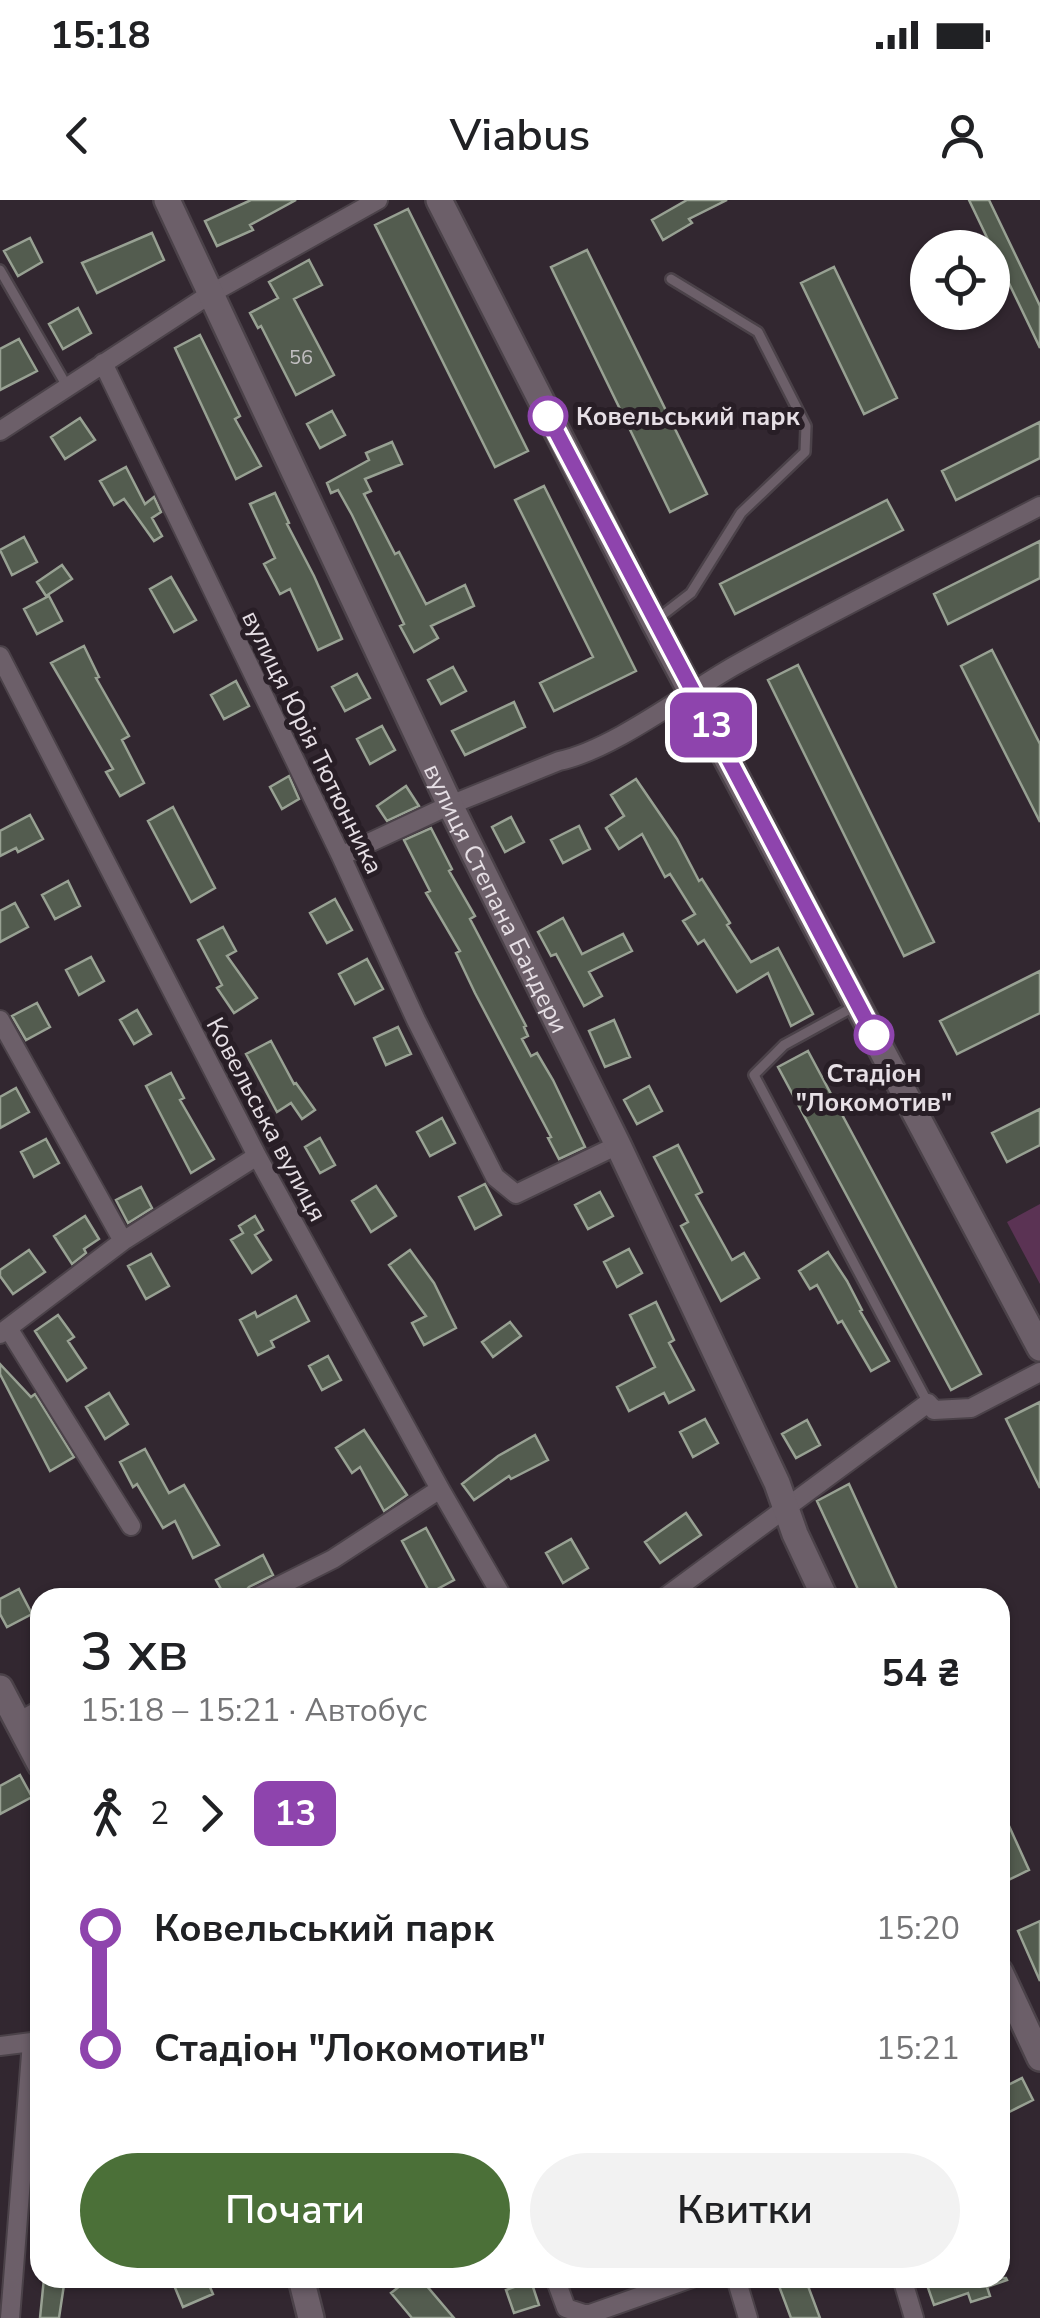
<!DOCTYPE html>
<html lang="uk">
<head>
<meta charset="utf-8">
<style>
  body { margin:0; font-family:"Nunito Sans",sans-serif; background:#f2f2f2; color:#202124; height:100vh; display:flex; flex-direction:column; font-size:38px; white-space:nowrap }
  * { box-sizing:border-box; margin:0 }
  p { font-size:32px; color:#757577 }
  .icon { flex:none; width:55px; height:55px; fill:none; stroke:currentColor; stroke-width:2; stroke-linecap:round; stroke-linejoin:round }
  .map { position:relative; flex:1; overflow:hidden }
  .side { position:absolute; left:30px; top:1388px; width:980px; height:700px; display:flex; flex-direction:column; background:#fff; border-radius:30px; box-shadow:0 2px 8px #0004 }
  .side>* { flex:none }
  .badge { padding:0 20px; border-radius:15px; font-size:35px; line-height:65px }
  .controls { position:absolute; left:910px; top:30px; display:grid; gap:20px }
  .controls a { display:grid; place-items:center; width:100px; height:100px; border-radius:50%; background:#fff; box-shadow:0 2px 8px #0004; font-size:50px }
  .map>.badge { position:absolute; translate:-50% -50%; box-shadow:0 0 0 5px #fff }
  .legs { display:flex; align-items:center; gap:15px; height:110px; padding:0 50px; font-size:32px }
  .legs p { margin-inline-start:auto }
  .summary { display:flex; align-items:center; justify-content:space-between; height:170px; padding:0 50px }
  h1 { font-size:55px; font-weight:600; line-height:75px }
  .button { display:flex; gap:20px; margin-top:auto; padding:20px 50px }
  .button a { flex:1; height:115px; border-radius:60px; background:#4b7038; color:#fff; font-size:40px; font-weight:600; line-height:115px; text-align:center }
  .button a+a { background:#f2f2f2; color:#202124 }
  ul { padding:0 50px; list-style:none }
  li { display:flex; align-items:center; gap:35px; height:120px; font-size:38px }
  li i { display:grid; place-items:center; width:15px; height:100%; margin:0 12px; background:currentColor }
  li i::after { content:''; width:25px; height:25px; margin:-12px; border:8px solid; border-radius:50%; background:#fff }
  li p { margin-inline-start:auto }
  li:first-child i { background:linear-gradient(#0000 50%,currentColor 0) }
  li:last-child i { background:linear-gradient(currentColor 50%,#0000 0) }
  .status { display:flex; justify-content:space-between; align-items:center; height:70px; padding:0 50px; background:#fff; direction:ltr }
  .status svg { height:28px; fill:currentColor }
  header { display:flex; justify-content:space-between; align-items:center; height:130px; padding:0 50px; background:#fff; font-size:45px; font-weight:600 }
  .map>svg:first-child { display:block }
  .green { fill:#5b3354 }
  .building { fill:#535c4f; stroke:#98a193; stroke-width:2.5 }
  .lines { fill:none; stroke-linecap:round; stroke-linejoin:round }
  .lane-casing { stroke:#4b4249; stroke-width:14 }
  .street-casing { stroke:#4b4249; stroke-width:22 }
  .secondary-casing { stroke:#4b4249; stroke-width:30 }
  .lane { stroke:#6c5f69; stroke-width:9 }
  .street { stroke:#6c5f69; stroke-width:18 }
  .secondary { stroke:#6c5f69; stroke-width:25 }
  .line-1-casing { stroke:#fff; stroke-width:22 }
  .line-1 { stroke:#8e44ad; stroke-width:15 }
  .stop-1-dot { fill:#fff; stroke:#8e44ad; stroke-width:5 }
  .labels { text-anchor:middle; stroke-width:10; stroke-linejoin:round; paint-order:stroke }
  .number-label { font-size:20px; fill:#c1bec0 }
  .stop-label { font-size:25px; font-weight:bold; fill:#e6dfe5; stroke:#281e26; text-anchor:start }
  .street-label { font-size:25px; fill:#e6dfe5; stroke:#281e26 }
</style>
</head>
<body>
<div class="status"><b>15:18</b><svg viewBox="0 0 49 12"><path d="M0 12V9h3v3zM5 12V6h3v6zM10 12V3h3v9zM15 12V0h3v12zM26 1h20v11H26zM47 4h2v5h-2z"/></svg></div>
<header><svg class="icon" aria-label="back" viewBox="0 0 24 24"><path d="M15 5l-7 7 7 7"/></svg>Viabus<svg class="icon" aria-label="person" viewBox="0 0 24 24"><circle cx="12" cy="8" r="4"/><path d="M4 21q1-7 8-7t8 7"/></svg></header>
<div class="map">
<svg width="1040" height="2118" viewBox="0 0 1040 2118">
  <rect width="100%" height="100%" fill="#322730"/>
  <path class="green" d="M1040,1004V1084L1007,1022Z"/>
  <path class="building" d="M251,0H296L250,25L253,30L217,46L205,21Z
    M687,0H727L689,19L692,23L663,40L652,20Z
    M969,0H989L1040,106V148Z
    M408,9L528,251L495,267L375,25Z
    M152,33L164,60L97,93L82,63Z
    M30,38L42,62L18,76L4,51Z
    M587,50L707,294L670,312L551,67Z
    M309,60L322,85L294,99L334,175L296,195L261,126L258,128L250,113L278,98L269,82Z
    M834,67L897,198L864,214L801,83Z
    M78,108L91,133L63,149L49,124Z
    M200,135L240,216L235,219L261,266L236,279L175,148Z
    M19,139L37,171L0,190V149Z
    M332,211L345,235L320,248L307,224Z
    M80,218L95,240L65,259L51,237Z
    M1040,222V258L956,300L942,271Z
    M392,242L402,264L365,279L371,291L364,294L395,354L399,352L426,404L465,385L474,406L431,426L438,438L414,452L400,426L404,424L352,315L338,290L331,293L327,283L369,260L366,253Z
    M126,267L145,304L154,297L161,312L152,318L162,336L154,341L124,299L114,305L100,281Z
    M544,286L636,471L554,511L540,483L593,457L515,300Z
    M275,293L289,323L287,324L314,376L342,439L318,450L290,389L280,394L264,364L275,358L250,304Z
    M887,300L903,330L735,414L720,384Z
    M24,337L37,362L12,375L0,350Z
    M1040,341V378L948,424L934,394Z
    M62,365L72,379L46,396L37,382Z
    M171,377L196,420L174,432L150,389Z
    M49,396L62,421L37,434L24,409Z
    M84,446L99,477L96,478L129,536L122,540L144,583L120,596L106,572L113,569L51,463Z
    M992,450L1040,544V622L961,466Z
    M798,465L934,742L904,756L768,480Z
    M453,467L466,491L441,504L428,480Z
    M357,474L370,498L345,511L332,487Z
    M236,481L249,506L224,519L211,495Z
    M514,502L525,527L465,555L452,531Z
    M382,526L395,550L370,564L357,539Z
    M289,576L299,599L282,609L270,587Z
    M636,579L677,639L699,681L702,679L730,723L727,725L751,762L778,748L813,814L791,826L768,773L737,792L704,740L698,744L683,721L695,714L670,674L665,677L642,634L619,649L606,628L624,616L611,595Z
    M406,586L419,606L387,621L377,606Z
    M173,607L215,688L191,702L148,621Z
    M30,615L43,639L18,652L16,648L0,656V631Z
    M511,617L524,642L505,652L492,627Z
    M579,626L590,649L563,663L551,640Z
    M431,628L452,669L449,671L475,716L470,719L526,826L524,827L528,836L522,839L531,856L537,853L553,880L585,947L559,959L548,938L551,937L475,793L456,753L460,751L426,693L430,691L404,640Z
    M68,681L80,706L55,719L42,695Z
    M335,699L352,730L327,743L310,713Z
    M15,703L28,727L0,742V711Z
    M563,718L582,754L623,734L632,751L589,772L602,796L584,806L556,754L551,756L538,732Z
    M223,727L236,751L227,756L257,798L234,813L217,788L222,785L198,740Z
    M91,757L104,781L79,795L66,770Z
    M367,759L383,789L355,804L339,774Z
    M1040,771V813L957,854L940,821Z
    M37,803L50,827L26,840L12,816Z
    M137,810L151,834L134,844L120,820Z
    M614,820L630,857L605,867L589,831Z
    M398,827L411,854L386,865L374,838Z
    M271,841L294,884L296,883L315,910L302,919L291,903L277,912L246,854Z
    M808,851L981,1174L951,1190L778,867Z
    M171,873L184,898L180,900L214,959L191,973L146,886Z
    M649,886L662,911L637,924L624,900Z
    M16,888L29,912L0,928V897Z
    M1040,909V945L1007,962L992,933Z
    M442,918L455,943L430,956L417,932Z
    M320,938L335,965L320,973L305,947Z
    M46,939L59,963L34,977L21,952Z
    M678,945L702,992L696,995L732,1060L744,1053L759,1078L721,1101L681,1026L688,1022L654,957Z
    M485,984L501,1015L475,1029L459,997Z
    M376,986L396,1016L371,1032L352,1001Z
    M141,987L152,1008L128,1023L116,1000Z
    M600,992L613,1016L588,1029L575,1005Z
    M85,1016L99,1039L84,1049L86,1053L72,1064L54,1036Z
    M255,1016L263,1030L255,1035L271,1060L252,1073L231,1040L243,1033L239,1026Z
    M629,1049L642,1073L617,1087L604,1062Z
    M29,1050L45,1072L13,1094L0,1076V1070Z
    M410,1050L434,1083L456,1128L424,1145L412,1123L426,1116L389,1065Z
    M828,1052L847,1081L862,1110L860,1111L889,1161L871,1171L842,1121L838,1123L817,1085L810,1089L799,1071Z
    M151,1054L169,1086L146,1099L128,1066Z
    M296,1096L309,1121L271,1141L274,1147L258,1155L240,1120L255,1112L257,1117Z
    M656,1102L674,1140L669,1143L694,1190L669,1203L664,1193L629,1211L617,1187L655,1167L630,1115Z
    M58,1115L74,1137L68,1141L86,1168L67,1181L35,1131Z
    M510,1122L521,1136L493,1157L482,1142Z
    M328,1156L341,1180L322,1190L309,1166Z
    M0,1164L31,1197L35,1194L74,1257L50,1271L0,1174Z
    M109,1193L128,1224L105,1239L86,1207Z
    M1040,1202V1288L1006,1219Z
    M705,1219L718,1243L693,1257L680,1232Z
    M807,1220L820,1245L796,1258L782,1234Z
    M364,1230L407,1295L384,1311L360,1267L352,1273L336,1248Z
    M535,1235L548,1260L511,1279L509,1276L474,1300L462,1284L498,1256Z
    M145,1249L169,1293L184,1285L219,1345L193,1358L175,1321L163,1328L137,1284L133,1287L120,1262Z
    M849,1284L901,1398H862L817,1301Z
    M686,1313L701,1335L660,1363L645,1342Z
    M426,1328L454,1380L430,1393L402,1341Z
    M571,1339L588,1368L563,1383L546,1353Z
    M263,1355L273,1375L249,1387L239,1398H226L216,1380Z
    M19,1389L32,1414L7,1427L0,1414V1399Z
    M20,1575L32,1597L0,1614V1586Z
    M1000,1606L1029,1670L1000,1684Z
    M1040,1721V1781L1018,1731Z
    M1022,1878L1033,1900L1009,1912L1000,1889Z
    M44,2078H65L59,2118H40Z
    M171,2078H206L213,2094L183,2107Z
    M410,2078H420L454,2118H412L391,2093Z
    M805,2078L820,2118H791L779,2086Z
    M939,2078H1006L1007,2080L987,2087L990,2096L971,2102L968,2093L934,2105L926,2082Z
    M531,2081L539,2105L514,2113L506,2090Z"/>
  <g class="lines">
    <defs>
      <path id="lane" d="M0,70L68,188
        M656,420L691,393L741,313L805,252L806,226L758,132L671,79
        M857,805L784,845L754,875L928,1203"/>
      <path id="street" d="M103,163L341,656L416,820L495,977L516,994L618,945
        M0,231L212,93L378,0
        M0,456L257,956L440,1289L503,1398
        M341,656L450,605L559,561C612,550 685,494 734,466C834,410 938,359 1040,306
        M0,820L123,1041
        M8,1128L131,1326
        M0,1134L123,1041L257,956
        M255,1398L333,1359L440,1289
        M664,1398L928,1203L934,1210L971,1208L1040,1172
        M18,1522L40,1510
        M0,1846L32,1842L10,2118
        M555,2078L566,2108L587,2115L692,2078
        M736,2078L748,2118
        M902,2078L914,2118"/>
      <g id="secondary">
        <path id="s1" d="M167,0L450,605L618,945L777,1283L795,1334L825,1398"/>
        <path d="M439,0L654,422L1040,1148"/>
        <path d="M0,1488L40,1564"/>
        <path d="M1000,1772L1040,1858"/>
        <path d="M301,2078L311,2118"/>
      </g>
    </defs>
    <use href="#lane" class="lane-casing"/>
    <use href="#street" class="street-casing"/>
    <use href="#secondary" class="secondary-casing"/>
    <use href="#lane" class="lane"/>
    <use href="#street" class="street"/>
    <use href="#secondary" class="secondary"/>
  </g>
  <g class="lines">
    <defs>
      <path id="line-1" d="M548,216L874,835"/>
    </defs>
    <use href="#line-1" class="line-1-casing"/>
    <use href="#line-1" class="line-1"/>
  </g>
  <g class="stop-1-dot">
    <circle cx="548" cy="216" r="18"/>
    <circle cx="874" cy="835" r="18"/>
  </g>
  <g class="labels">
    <g class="number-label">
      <text x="301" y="164">56</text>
    </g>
    <g class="stop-label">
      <text x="576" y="225">Ковельський парк</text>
      <text x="874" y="882" text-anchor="middle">Стадіон<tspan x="874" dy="29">"Локомотив"</tspan></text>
    </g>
    <g class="street-label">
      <text transform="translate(313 542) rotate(64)" y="9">вулиця Юрія Тютюнника</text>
      <text dy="9" stroke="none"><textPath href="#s1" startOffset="772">вулиця Степана Бандери</textPath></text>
      <text transform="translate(267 919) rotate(62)" y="9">Ковельська вулиця</text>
    </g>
  </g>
</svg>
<div class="controls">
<a><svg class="icon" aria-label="locate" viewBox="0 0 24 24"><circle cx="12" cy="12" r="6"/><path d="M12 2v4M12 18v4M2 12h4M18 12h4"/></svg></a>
</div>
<b class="badge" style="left:711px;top:525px;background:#8e44ad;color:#fff">13</b>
<section class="side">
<div class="summary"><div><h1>3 хв</h1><p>15:18 – 15:21 · Автобус</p></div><b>54 ₴</b></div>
<div class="legs"><svg class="icon" aria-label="walk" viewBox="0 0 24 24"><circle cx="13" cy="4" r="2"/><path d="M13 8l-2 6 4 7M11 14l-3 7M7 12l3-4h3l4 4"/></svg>2<svg class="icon" aria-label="forward" viewBox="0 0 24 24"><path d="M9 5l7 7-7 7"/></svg><b class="badge" style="background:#8e44ad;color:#fff">13</b></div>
<ul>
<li><i style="color:#8e44ad"></i><b>Ковельський парк</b><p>15:20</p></li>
<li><i style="color:#8e44ad"></i><b>Стадіон &quot;Локомотив&quot;</b><p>15:21</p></li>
</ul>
<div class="button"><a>Почати</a><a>Квитки</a></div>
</section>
</div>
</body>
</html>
